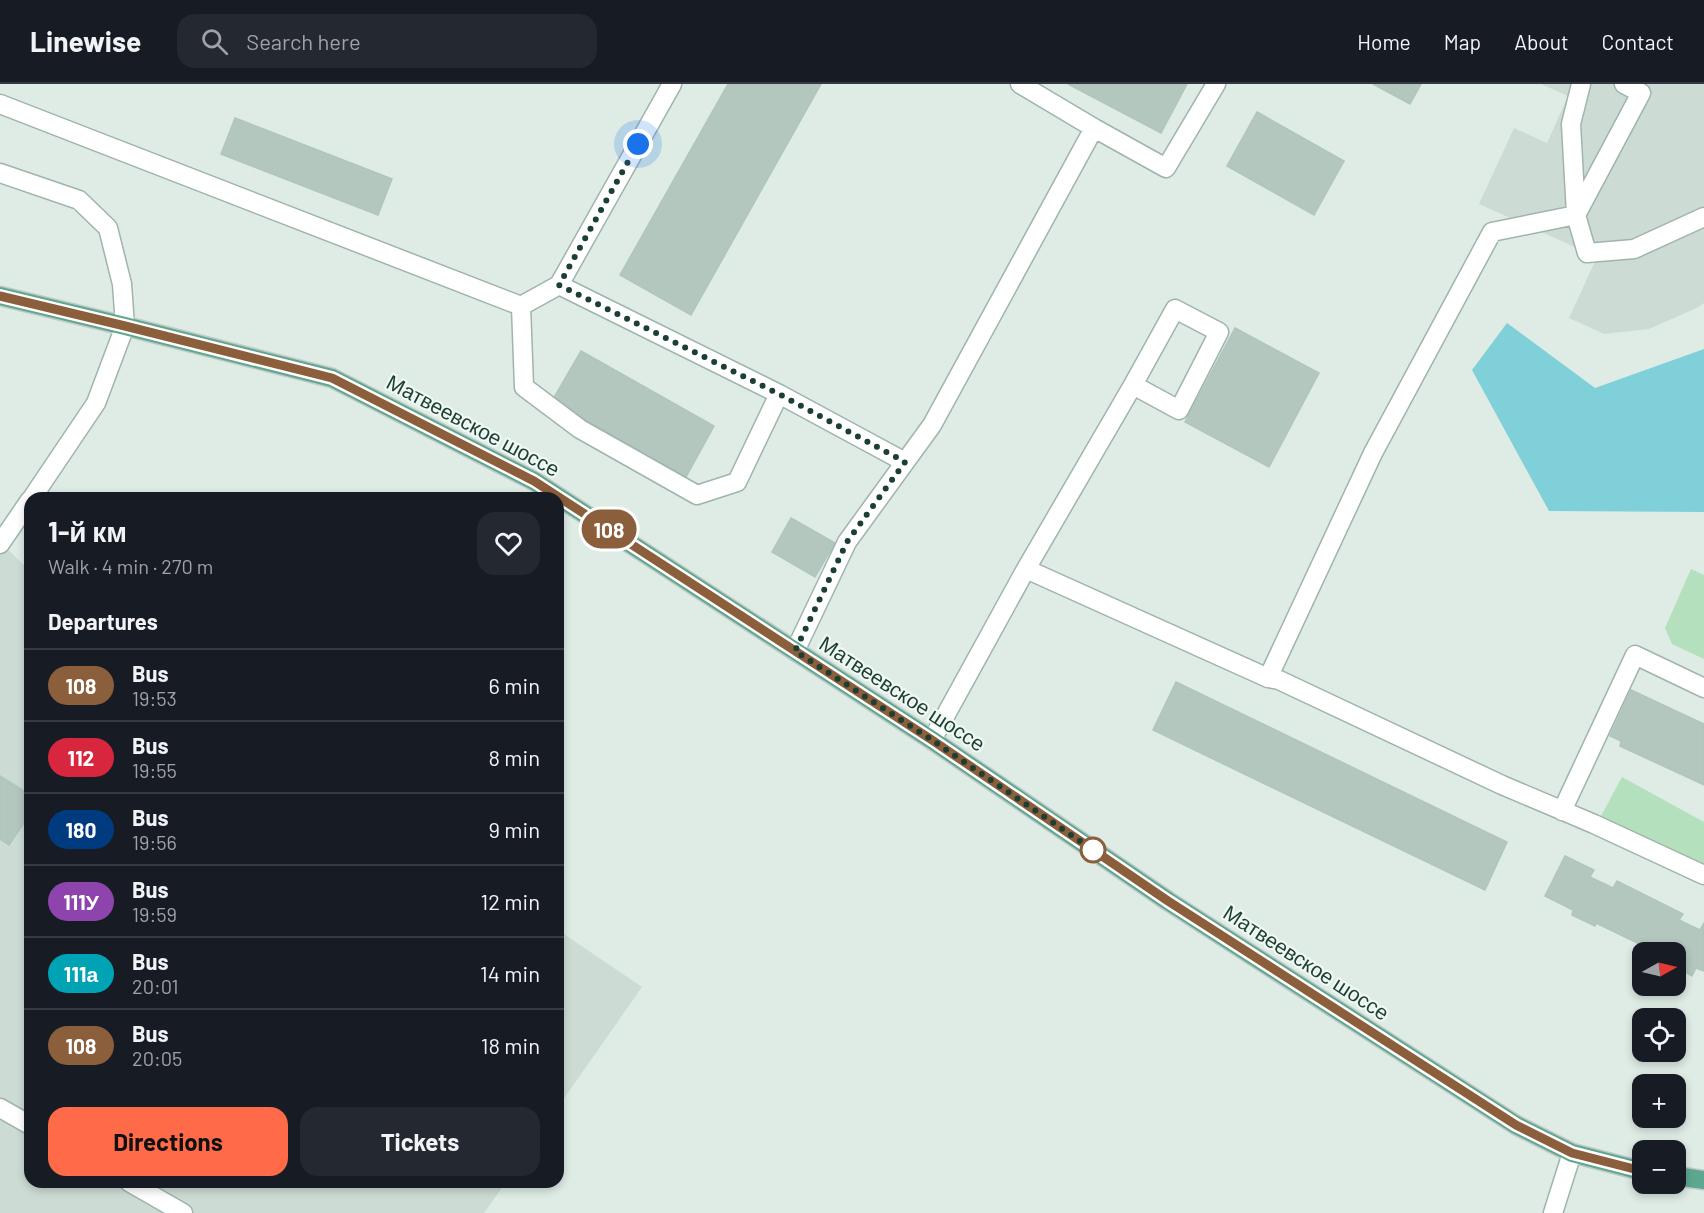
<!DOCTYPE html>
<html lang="en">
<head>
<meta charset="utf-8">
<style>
  body { margin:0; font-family:Barlow,sans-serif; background:#242831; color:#f1f3f6; height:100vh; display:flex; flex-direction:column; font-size:22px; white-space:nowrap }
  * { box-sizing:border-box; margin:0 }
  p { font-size:20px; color:#9ea1a6 }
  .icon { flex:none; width:33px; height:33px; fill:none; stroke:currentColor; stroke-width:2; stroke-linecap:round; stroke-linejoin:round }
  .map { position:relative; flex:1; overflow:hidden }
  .side { position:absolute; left:24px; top:408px; width:540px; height:696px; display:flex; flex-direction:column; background:#171b24; border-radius:18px; box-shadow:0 3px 9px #0003 }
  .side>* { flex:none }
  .badge { padding:0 12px; border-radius:20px; font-size:21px; line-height:39px }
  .needle { width:39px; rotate:82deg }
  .fabs { position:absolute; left:1632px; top:858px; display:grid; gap:12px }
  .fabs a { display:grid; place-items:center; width:54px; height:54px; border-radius:12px; background:#171b24; box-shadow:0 3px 9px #0003; font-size:30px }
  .you { position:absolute; width:30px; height:30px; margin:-15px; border:4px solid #fff; border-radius:50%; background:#1a73e8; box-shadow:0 0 0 9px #1a73e833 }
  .map>.badge { position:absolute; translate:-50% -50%; box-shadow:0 0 0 3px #fff }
  h2 { padding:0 24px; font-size:22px; line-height:54px }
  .round { display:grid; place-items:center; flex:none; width:63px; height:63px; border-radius:18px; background:#242831 }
  .headline { display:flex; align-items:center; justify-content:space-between; height:102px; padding:0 24px }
  h1 { font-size:28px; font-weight:700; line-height:45px }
  .button { display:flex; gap:12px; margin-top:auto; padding:12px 24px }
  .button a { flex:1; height:69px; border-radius:18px; background:#ff6b49; color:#111; font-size:24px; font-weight:700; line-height:69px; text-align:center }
  .button a+a { background:#242831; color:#f1f3f6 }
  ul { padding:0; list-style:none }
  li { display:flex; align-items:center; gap:18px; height:72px; padding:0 24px; border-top:2px solid #363941 }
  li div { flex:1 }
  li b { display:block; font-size:22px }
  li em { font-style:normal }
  li .badge { min-width:66px; font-weight:700; text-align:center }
  header { display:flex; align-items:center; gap:36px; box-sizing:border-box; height:84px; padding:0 30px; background:#171b24; border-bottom:2px solid #363941 }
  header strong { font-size:28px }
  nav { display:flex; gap:33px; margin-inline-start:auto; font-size:21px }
  .search { width:420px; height:54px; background:#242831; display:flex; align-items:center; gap:15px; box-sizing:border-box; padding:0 21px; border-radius:18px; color:#9ea1a6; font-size:22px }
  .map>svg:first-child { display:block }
  .built { fill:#ccdcd4 }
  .green { fill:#b4e0bd }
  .water { fill:#7fd0d8 }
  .building { fill:#b3c7be; stroke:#b0c6bc; stroke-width:1.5 }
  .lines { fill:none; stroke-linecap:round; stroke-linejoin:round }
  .minor-casing { stroke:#a0b4ac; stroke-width:21 }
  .major-casing { stroke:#c0c9c6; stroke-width:21 }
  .minor { stroke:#fff; stroke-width:18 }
  .major { stroke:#5da790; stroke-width:18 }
  .line-casing { stroke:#fff; stroke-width:14 }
  .line { stroke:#8b5e3c; stroke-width:9 }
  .walk { stroke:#1d3e33; stroke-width:6; stroke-dasharray:0 10.8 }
  .stop-dot { fill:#fff; stroke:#8b5e3c; stroke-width:3 }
  .labels { text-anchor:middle; stroke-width:4.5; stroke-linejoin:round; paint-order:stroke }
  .street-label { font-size:21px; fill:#1d3e33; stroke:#eff8f3 }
</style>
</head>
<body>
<header>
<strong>Linewise</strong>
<div class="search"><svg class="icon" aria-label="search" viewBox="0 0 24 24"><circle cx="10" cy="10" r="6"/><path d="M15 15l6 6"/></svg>Search here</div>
<nav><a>Home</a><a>Map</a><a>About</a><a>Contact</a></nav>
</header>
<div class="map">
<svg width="1704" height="1129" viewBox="0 0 1704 1129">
  <rect width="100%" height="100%" fill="#deece5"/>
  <path class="built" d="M1541,0H1704V219L1699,223L1649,245L1604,250L1569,234L1597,173L1479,120L1514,44L1547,59L1568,12Z
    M0,458L30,487V1098H506L484,1129H0Z
    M558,846L642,903L558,1023Z"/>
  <path class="green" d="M1691,485L1704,491V575L1672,560L1665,544Z
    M1622,693L1704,738V789L1601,732Z"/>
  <path class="water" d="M1507,239L1595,304L1704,265V428L1549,427L1472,286Z"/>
  <path class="building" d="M728,0H821L691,231L620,191Z
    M1068,0H1187L1161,49Z
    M1373,0H1421L1410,20Z
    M1257,28L1344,77L1314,131L1227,82Z
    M235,34L392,95L378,131L221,70Z
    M1235,244L1319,289L1269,383L1185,338Z
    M581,267L714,342L686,393L552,317Z
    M791,434L835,459L815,493L772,468Z
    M1176,598L1507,758L1485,806L1153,646Z
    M1631,606L1704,640V701L1620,662L1621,657L1610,652Z
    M0,692L30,711V730L9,761L0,755Z
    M1565,772L1594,786L1590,793L1613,804L1617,797L1683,830L1679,836L1700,846L1704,839V887L1696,884L1692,892L1676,883V868H1651L1652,866L1596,839L1595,842L1572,831L1573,826L1545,812Z"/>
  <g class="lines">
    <defs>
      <path id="minor" d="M1020,0L1094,44
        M0,20L521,222L524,303L580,345L697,411L737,398L779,310L905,378
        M0,89L79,116L108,144L122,200L125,242L96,319L32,414
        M1576,130L1571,40L1581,0
        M1576,131L1641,9L1624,0
        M559,201L779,310
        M521,222L559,201L672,0
        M0,460L30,416
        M1026,485L1268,594L1279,596L1502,701L1594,740L1704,791
        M795,567L847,458L932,341L1094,44L1166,84L1216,0
        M1268,594L1373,369L1492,148L1576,131L1587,169L1634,165L1704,133
        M932,656L1026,485L1133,301L1175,225L1219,248L1179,326L1133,301
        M1562,727L1635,571L1704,604
        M0,1024L30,1041
        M129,1098L183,1129
        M1553,1129L1572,1069"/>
      <path id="major" d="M0,212L125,242L332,294L534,397L932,656L1168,817L1516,1041L1572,1069L1642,1087
        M1676,1092L1704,1096"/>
    </defs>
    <use href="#minor" class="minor-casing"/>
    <use href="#major" class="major-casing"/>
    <use href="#minor" class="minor"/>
    <use href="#major" class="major"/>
  </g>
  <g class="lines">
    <defs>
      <path id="line" d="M0,212L125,242L332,294L534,397L932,656L1168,817L1516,1041L1572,1069L1642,1087"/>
    </defs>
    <use href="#line" class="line-casing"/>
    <use href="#line" class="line"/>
    <path class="walk" d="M638,60L559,201L779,310L905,378L847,458L795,567L932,656L1093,766"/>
  </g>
  <circle class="stop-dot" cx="1093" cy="766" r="12"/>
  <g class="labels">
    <g class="street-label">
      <text transform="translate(473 342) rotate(28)" y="7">Матвеевское шоссе</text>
      <text transform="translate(902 610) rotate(33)" y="7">Матвеевское шоссе</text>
      <text transform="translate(1306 879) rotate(33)" y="7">Матвеевское шоссе</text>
    </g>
  </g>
</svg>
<div class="fabs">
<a><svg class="needle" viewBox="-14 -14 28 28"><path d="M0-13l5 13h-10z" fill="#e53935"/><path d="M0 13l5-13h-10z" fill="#9ea1a6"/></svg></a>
<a><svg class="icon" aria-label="locate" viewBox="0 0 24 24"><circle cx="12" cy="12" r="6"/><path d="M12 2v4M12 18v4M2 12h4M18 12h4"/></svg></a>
<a>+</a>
<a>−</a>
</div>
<div class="you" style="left:638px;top:60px"></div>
<b class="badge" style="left:609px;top:445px;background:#8b5e3c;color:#fff">108</b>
<section class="side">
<div class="headline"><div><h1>1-й км</h1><p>Walk · 4 min · 270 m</p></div><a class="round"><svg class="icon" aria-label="heart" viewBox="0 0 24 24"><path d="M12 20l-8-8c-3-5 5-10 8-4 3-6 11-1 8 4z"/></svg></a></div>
<h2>Departures</h2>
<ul>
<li><span class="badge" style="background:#8b5e3c;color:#fff">108</span><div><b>Bus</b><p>19:53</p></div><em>6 min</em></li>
<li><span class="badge" style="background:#d7263d;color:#fff">112</span><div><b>Bus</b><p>19:55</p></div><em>8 min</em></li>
<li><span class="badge" style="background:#003b80;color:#fff">180</span><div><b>Bus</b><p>19:56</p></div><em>9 min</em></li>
<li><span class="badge" style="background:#8e44ad;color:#fff">111У</span><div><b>Bus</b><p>19:59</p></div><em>12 min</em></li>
<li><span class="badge" style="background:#00a3b4;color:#fff">111а</span><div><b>Bus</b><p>20:01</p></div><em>14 min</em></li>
<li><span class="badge" style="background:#8b5e3c;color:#fff">108</span><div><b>Bus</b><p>20:05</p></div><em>18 min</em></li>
</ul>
<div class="button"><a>Directions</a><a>Tickets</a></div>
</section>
</div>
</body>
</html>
